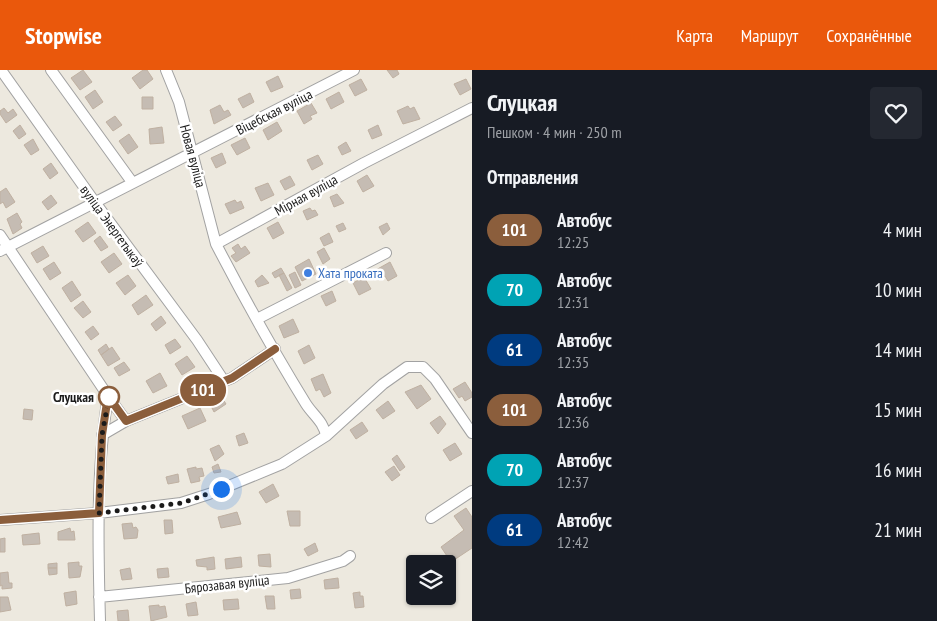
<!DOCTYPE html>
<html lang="ru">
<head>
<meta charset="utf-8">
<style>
  body { margin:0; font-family:"PT Sans Narrow",sans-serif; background:#242831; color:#f1f3f6; height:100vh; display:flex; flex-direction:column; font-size:19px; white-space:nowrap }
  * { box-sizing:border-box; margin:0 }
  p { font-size:16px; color:#9ea1a6 }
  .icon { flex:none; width:28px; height:28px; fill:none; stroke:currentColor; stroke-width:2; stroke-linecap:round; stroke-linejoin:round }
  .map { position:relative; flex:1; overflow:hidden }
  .sheet { display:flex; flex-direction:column; background:#171b24; width:465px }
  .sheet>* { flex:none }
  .badge { padding:0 10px; border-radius:16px; font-size:18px; line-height:32px }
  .buttons { position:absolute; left:406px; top:485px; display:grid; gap:10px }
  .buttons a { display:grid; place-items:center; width:50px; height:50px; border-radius:5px; background:#171b24; box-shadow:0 1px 4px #0004; font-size:25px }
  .you { position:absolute; width:25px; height:25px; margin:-12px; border:4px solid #fff; border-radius:50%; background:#1a73e8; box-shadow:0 0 0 8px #1a73e833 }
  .map>.badge { position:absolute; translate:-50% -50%; box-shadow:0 0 0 2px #fff }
  h2 { padding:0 15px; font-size:19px; line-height:45px }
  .round { display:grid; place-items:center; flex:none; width:52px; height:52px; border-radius:5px; background:#242831 }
  .overview { display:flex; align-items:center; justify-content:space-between; height:85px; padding:0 15px }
  h1 { font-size:24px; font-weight:600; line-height:38px }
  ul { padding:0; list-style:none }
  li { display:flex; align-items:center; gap:15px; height:60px; padding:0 15px }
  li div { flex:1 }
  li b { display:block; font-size:19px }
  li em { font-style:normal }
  li .badge { min-width:55px; font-weight:700; text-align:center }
  header { display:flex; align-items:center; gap:30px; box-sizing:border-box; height:70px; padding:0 25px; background:#ea580c; color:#fff }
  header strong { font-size:24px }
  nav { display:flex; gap:28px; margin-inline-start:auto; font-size:18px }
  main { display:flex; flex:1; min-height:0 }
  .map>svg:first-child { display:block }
  .building { fill:#c5bcb3; stroke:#bfb0a1 }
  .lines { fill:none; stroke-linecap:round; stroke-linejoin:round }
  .minor-casing { stroke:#a2a2a2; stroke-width:12 }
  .minor { stroke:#fff; stroke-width:10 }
  .line-casing { stroke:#fff; stroke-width:11 }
  .line { stroke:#8b5e3c; stroke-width:8 }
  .walk { stroke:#1b1b1b; stroke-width:5; stroke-dasharray:0 9 }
  .shop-dot { fill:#3f7fe0; stroke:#fff; stroke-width:2 }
  .stop-dot { fill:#fff; stroke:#8b5e3c; stroke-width:2.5 }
  .labels { text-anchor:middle; stroke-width:5; stroke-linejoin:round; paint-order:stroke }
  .street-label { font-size:14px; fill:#1b1b1b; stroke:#fff }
  .shop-label { font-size:14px; fill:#366cbe; stroke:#fff; text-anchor:start }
  .stop-label { font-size:14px; font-weight:bold; fill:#1b1b1b; stroke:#fff; text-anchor:end }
</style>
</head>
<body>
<header>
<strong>Stopwise</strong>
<nav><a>Карта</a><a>Маршрут</a><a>Сохранённые</a></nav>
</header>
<main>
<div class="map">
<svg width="472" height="551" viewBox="0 0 472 551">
  <rect width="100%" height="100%" fill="#ede9df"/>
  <path class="building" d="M83,0L92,12L80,20L71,8Z
    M143,0H147L153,9L140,19L132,8Z
    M387,0H397L399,4L393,8Z
    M278,6L283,17L271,22L266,12Z
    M361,9L367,20L355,26L349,15Z
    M466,9L471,19L460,25L454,14Z
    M95,20L103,32L93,39L85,27Z
    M339,22L344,32L331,39L326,29Z
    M250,23L254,32L243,38L238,29Z
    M142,27H153V39H142Z
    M311,33L317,43L310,46L312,49L304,54L297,41Z
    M220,35L224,42L228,40L231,45L214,54L210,40Z
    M408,36L410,39L414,37L420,49L403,54L397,41Z
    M4,38L8,43L13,39L17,45L6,53L0,44V41Z
    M115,46L122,55L113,61L106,52Z
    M277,52L282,61L268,70L263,60Z
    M20,55L26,64L19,69L13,61Z
    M378,55L382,65L372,69L368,60Z
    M162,57L164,73L150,74L149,59Z
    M129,64L138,77L128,84L119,71Z
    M245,68L250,78L237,85L231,75Z
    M33,69L39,80L31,85L24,75Z
    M346,72L351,81L342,85L338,77Z
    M222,83L226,93L216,98L211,88Z
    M318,85L323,94L312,100L307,90Z
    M51,93L58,103L50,109L43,99Z
    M367,105L374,116L363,122L357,111Z
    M290,106L295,115L285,120L280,111Z
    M268,113L274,125L261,131L255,118Z
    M6,118L15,132L6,138L3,132L0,134V122Z
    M337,124L344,133L334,137L330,127Z
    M51,125L57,133L48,140L42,132Z
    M235,130L237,133L241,131L244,138L230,144L225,134Z
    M310,138L312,141L315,140L318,145L307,150L303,141Z
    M17,143L22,152L20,154L22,158L13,164L7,149Z
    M88,152L96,163L83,172L75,161Z
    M278,152L284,163L273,169L267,158Z
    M343,153L346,159L339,162L336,156Z
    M387,153L390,159L383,165L379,157Z
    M329,163L333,172L324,176L320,168Z
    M100,166L108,177L101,181L94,171Z
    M238,174L241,179L245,176L250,183L236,192L231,186L236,183L232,178Z
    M43,176L49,186L37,193L31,183Z
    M324,178L330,189L323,194L317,182Z
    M114,183L122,194L109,203L101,192Z
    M309,189L316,204L302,211L295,197Z
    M54,192L61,203L50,210L43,199Z
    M390,192L397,206L388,211L385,206L378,210L374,201Z
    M281,198L284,203L275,208L272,203Z
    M295,202L301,215L295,218L289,205Z
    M284,203L292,218L287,221L279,205Z
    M128,205L136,216L125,225L116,213Z
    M262,205L269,213L258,217L255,211Z
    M364,207L371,219L359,225L353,213Z
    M72,211L81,225L71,232L62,218Z
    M332,221L336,231L326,236L321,226Z
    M146,225L153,235L138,245L132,235Z
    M83,231L91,242L83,248L74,238Z
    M161,246L166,253L156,261L151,254Z
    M293,249L299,262L284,268L279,256Z
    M93,256L99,264L91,270L85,262Z
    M175,269L181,277L170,284L165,275Z
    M106,274L109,279L101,285L98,280Z
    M309,275L315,288L304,294L298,281Z
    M112,277L120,289L108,296L101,285Z
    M187,286L195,297L182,305L175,294Z
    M124,292L130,300L119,306L114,298Z
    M160,303L167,316L153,323L146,311Z
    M323,304L331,323L324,327L320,319L316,321L311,309Z
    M465,312L472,323V327L465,331L462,326L459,328L453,319Z
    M421,315L431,329L417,339L405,322Z
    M221,326L226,334L214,342L210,334Z
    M388,331L395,341L383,349L376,340Z
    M200,338L206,351L188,359L182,346Z
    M24,339L33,340L32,350L23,349Z
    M440,346L446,354L438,364L430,353Z
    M362,352L368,361L356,369L350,360Z
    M244,363L248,373L239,376L236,366Z
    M455,373L462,384L450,391L443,380Z
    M219,375L224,384L215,391L210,379Z
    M397,385L405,397L400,401L392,389Z
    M218,394L221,402L214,403L212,397Z
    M394,396L400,405L392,411L385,402Z
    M196,397V399L202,398L204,406L199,407L200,411L191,413L187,399Z
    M178,404L179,412L168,414L166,407Z
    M273,414L279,426L266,433L259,422Z
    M466,438L472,447V478L451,492L441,477L464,460L454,446Z
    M287,441H300V456H290Z
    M237,442L241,454L221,458L218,447Z
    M164,450H172L173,463L165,464Z
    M132,453L133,458L136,457L138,460L137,468L124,469L122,454Z
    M70,458L71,462L74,461L75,470H58V462Z
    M39,463L40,474L23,475L22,465Z
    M5,468V482H0V469Z
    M315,473L318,481L308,486L304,479Z
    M270,484L271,497L259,496L258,485Z
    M214,487L215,499L207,500V497L197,496L196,490Z
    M241,487L242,497L226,499L225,489Z
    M79,492V496H82L80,507L69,508L68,493Z
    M57,493V498H48V494Z
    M48,498H57V504L49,505Z
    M130,498L132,509L122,510L120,500Z
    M168,498L169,507L158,508L157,499Z
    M8,502L9,513H12V518L2,519V515L0,516V503Z
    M338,508L339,518L325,519L324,510Z
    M300,519L301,528L291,529L290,520Z
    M76,521L77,534L66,536L64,523Z
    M360,522V526H363L364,537L355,538L353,523Z
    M265,526H274L275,539H267Z
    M0,527H8L11,540L0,542Z
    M238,529L239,539L224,540L223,530Z
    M196,532L198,545L188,546L186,534Z
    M159,535V537L165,536L167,547L151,551L149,536Z
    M128,540L129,551H118L117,541Z"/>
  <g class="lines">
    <defs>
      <path id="minor" d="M1,0L94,131L197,270L224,311
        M51,0L132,112
        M166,0L179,32L216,174
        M0,165L108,326C96,400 98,476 100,551
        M0,181L354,0
        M257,249L386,183
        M108,326L126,351
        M102,365L126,351L232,308L275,279
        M326,366C324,352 313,345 306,334C274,282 244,228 216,174L364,93L472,38
        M431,448L472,421
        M0,450L99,443L181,433L209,424L282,394L326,366L383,314L407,297H423L435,309L472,363
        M99,527L288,508L343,491L350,486"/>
    </defs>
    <use href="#minor" class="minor-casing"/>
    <use href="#minor" class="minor"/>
  </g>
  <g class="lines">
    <defs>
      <path id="line" d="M0,450L99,443L102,365L108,326L126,351L232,308L275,279"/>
    </defs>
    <use href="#line" class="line-casing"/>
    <use href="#line" class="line"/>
    <path class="walk" d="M109,327L102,365L99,443L182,433L221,419"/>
  </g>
  <circle class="shop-dot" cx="308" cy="203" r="5"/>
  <circle class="stop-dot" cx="109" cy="327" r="10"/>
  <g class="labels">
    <g class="street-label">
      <text transform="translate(274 42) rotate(-27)" y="5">Віцебская вуліца</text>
      <text transform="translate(193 86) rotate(75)" y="5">Новая вуліца</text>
      <text transform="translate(306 125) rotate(-29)" y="5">Мірная вуліца</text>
      <text transform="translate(112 156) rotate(54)" y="5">вуліца Энергетыкаў</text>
      <text transform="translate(227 514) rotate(-6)" y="5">Бярозавая вуліца</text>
    </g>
    <g class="shop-label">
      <text x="318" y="208">Хата проката</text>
    </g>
    <g class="stop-label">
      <text x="94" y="332">Слуцкая</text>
    </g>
  </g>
</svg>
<div class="buttons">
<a><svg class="icon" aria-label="layers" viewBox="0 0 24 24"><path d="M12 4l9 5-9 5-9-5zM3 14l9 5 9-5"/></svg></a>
</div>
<div class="you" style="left:221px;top:419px"></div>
<b class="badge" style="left:203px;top:320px;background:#8b5e3c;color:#fff">101</b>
</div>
<section class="sheet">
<div class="overview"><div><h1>Слуцкая</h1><p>Пешком · 4 мин · 250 m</p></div><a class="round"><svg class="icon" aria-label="heart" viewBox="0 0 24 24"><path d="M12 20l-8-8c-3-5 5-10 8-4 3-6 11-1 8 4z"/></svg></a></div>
<h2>Отправления</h2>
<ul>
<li><span class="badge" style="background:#8b5e3c;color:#fff">101</span><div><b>Автобус</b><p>12:25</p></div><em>4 мин</em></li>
<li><span class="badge" style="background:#00a3b4;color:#fff">70</span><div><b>Автобус</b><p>12:31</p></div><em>10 мин</em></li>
<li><span class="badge" style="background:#003b80;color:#fff">61</span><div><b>Автобус</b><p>12:35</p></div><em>14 мин</em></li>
<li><span class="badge" style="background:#8b5e3c;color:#fff">101</span><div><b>Автобус</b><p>12:36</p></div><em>15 мин</em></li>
<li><span class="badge" style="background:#00a3b4;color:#fff">70</span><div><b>Автобус</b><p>12:37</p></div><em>16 мин</em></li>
<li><span class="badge" style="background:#003b80;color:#fff">61</span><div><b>Автобус</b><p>12:42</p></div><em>21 мин</em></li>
</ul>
</section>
</main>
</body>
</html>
